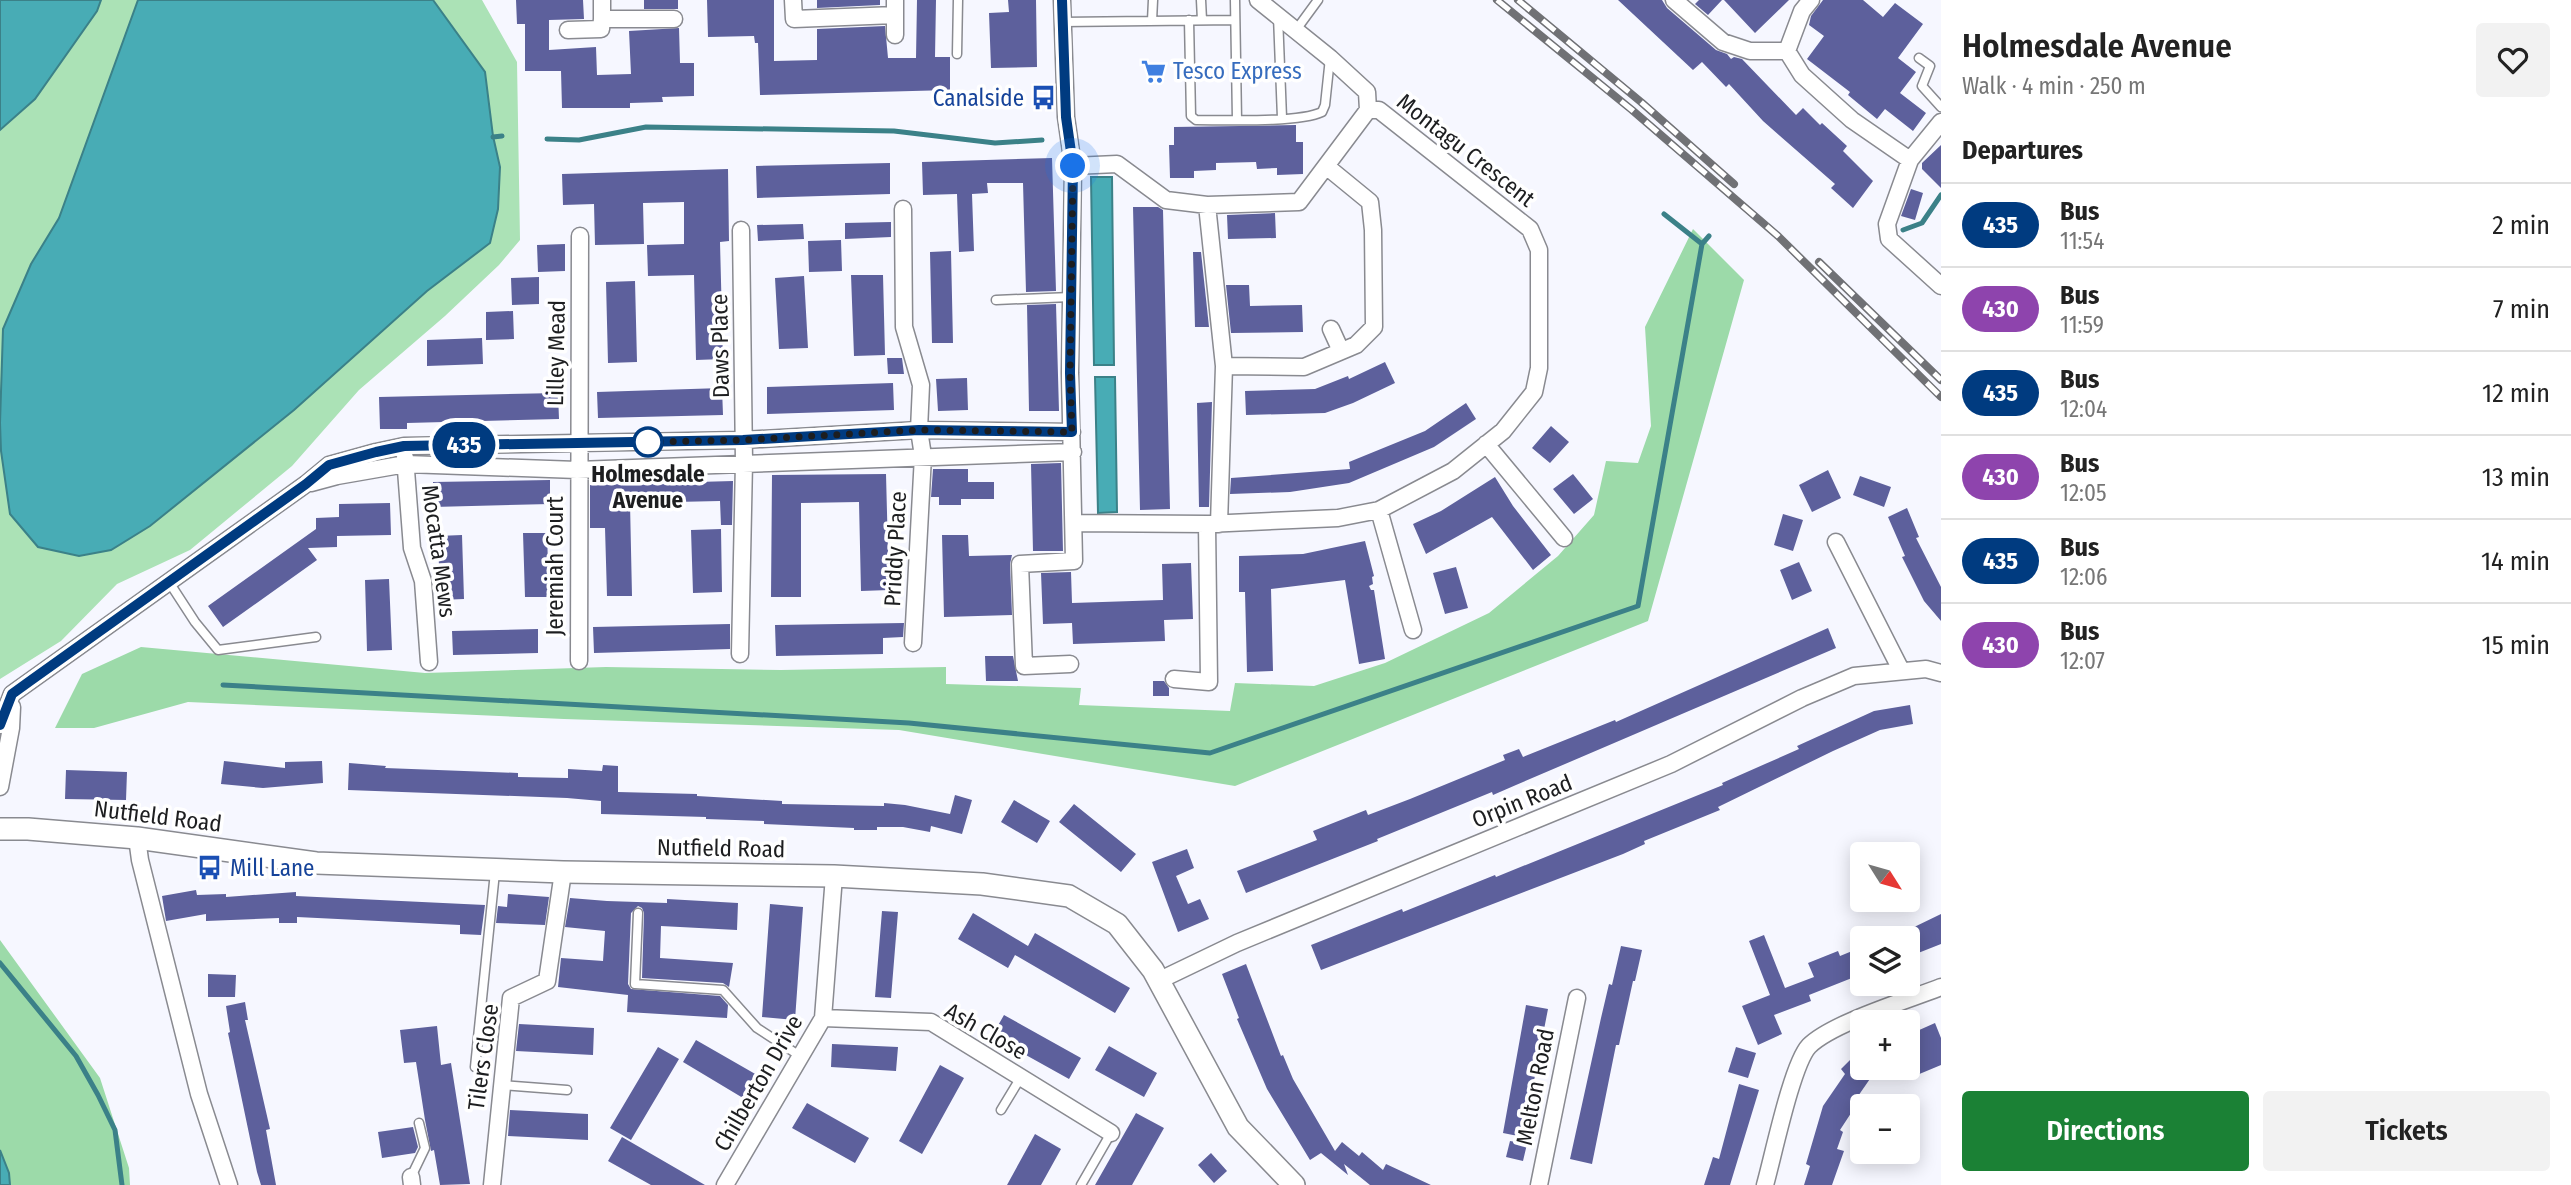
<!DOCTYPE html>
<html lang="en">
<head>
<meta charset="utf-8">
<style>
  body { margin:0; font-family:"Fira Sans Condensed",sans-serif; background:#f2f2f2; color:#222; height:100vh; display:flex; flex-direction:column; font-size:26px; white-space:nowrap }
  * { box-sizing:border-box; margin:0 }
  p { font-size:23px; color:#767676 }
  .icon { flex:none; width:38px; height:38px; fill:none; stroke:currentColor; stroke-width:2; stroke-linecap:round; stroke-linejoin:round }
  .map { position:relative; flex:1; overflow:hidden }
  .sheet { display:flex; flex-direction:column; background:#fff; width:630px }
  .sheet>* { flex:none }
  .badge { padding:0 14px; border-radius:23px; font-size:24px; line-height:46px }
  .needle { width:46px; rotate:127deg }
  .buttons { position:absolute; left:1850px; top:842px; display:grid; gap:14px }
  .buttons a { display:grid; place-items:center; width:70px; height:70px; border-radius:7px; background:#fff; box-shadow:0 4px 18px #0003; font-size:35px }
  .you { position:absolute; width:35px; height:35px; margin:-18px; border:5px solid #fff; border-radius:50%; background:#1a73e8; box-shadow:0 0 0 10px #1a73e833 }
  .map>.badge { position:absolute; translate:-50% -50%; box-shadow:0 0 0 4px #fff }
  h2 { padding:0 21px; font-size:26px; line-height:63px }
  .round { display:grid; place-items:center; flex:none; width:74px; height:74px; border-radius:7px; background:#f2f2f2 }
  .head { display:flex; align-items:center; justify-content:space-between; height:119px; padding:0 21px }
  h1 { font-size:33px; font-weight:600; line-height:52px }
  .button { display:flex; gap:14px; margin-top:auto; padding:14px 21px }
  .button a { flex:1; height:80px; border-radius:7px; background:#1b8135; color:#fff; font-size:28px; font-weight:600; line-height:80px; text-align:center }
  .button a+a { background:#f2f2f2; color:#222 }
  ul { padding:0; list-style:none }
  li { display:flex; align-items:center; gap:21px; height:84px; padding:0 21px; border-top:2px solid #e0e0e0 }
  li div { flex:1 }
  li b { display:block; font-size:26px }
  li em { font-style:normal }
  li .badge { min-width:77px; font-weight:700; text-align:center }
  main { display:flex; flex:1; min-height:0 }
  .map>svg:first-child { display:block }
  .green { fill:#abe2b6 }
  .forest { fill:#9cdaa9 }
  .water { fill:#48acb5; stroke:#3b8188; stroke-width:2 }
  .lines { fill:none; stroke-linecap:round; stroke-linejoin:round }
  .stream { stroke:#3b8188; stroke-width:5 }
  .building { fill:#5d609c }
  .service-casing { stroke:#898a90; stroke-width:11 }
  .minor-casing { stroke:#898a90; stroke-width:19 }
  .tertiary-casing { stroke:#898a90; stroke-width:24 }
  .service { stroke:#fff; stroke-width:8 }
  .minor { stroke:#fff; stroke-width:16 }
  .tertiary { stroke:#fff; stroke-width:21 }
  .rail-casing { stroke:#707175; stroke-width:8 }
  .rail { stroke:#fff; stroke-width:5; stroke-dasharray:16; stroke-linecap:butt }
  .line-casing { stroke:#fff; stroke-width:16 }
  .line { stroke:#003b80; stroke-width:10 }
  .walk { stroke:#1d1e20; stroke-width:7; stroke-dasharray:0 12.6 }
  .stop-dot { fill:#fff; stroke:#003b80; stroke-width:3.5 }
  .labels { text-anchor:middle; stroke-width:7; stroke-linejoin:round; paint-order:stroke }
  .shop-label { font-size:23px; fill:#366cbe; stroke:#fff; text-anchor:start }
  .transit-label { font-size:23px; fill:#164399; stroke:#fff; text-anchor:end }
  .street-label { font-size:23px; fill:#1d1e20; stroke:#fff }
  .stop-label { font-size:23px; font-weight:bold; fill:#1d1e20; stroke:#fff }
</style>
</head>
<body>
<main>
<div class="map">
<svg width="1941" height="1185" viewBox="0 0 1941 1185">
  <rect width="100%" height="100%" fill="#f6f7ff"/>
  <path class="green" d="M0,0H482L517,62L520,240L499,265L445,316L359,390L292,466L190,550L117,584L61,641L0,679Z"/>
  <path class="forest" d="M1693,229L1744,280L1648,621L1235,786L899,730L564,719L188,702L94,728H55L82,674L141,647L425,673L606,667L781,670L946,667V684L1081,688L1079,705L1230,711L1235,683L1314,686L1385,663L1489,613L1558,556L1594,515L1606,461L1638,463L1651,426L1645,327Z
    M0,940L100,1078L129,1168L130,1185H10L9,1173L0,1150Z"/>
  <path class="water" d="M0,0H101L97,11L35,99L0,130Z
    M138,0H433L485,72L493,136L500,167L498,209L490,243L427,291L294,410L150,526L111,550L79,556L38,547L10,514L1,451L0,423L3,329L31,264L59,218Z
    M1091,177H1112L1114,365H1094Z
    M1095,377H1115L1117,512L1098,513Z
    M0,1150L9,1173L10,1185H0Z"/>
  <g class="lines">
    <path class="stream" d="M493,137L502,136
      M547,139L579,140L646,127L894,131L995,143L1042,140
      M1664,214L1702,244L1709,236
      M1903,230L1922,223L1941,195
      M223,685L909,723L1210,753L1638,606L1702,244
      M0,963L76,1056L98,1095L115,1130L122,1185"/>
  </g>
  <path class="building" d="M516,0H583L584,19L549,20V50L596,47L597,75L631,74L629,31L679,28L680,63H694V96L662,97L663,102L630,103V108H562L561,71H525V24H517Z
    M644,0H678V9H644Z
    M707,0H774V61L817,60V29L885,26L888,58H916L917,0H936L935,57H950V90L760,95L758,43H755L754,36L708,37Z
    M817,0H880V5L817,8Z
    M1008,0H1036L1037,67L991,68L989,13L1009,12Z
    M1618,0H1662L1667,8L1716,50L1727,54L1731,59L1734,57L1742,59L1796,115L1803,108L1820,125L1822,123L1847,146L1843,151L1873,181L1853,208L1831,188L1835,184L1763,121L1729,84L1726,87L1702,62L1693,70Z
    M1699,0H1722L1708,15L1695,4Z
    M1724,0H1789L1755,33Z
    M1823,0H1863L1883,17L1895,3L1923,24L1898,58L1916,72L1900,93L1926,113L1913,131L1885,109L1877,119L1848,95L1850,92L1807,59L1824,36L1809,25L1811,16Z
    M1296,125V142H1303V174L1277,175V168L1257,169L1256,162L1216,163V170L1194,171V178H1170L1169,145H1174V127Z
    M1941,145V188L1922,169V163Z
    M1052,158L1056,291L1026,292L1023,183H987L988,193L972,194L974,251L959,252L957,194L923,195L922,162Z
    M890,163V194L757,198L756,166Z
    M728,169L729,241L720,242L723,359L696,360L694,275L648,276L647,245L684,244V202L643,203L644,244L595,245L594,204L563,205L562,174Z
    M1911,189L1923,193L1915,220L1901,216Z
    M1133,207H1158L1163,210L1170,509L1140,510Z
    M1275,213L1276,238L1228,239L1227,215Z
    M891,222V237L845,239V223Z
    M803,224L804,239L758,241L757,225Z
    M841,240L842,271L809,272L808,241Z
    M565,244V271L538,272L537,245Z
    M951,251L953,343H932L930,252Z
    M1193,252H1201L1209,327H1195Z
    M851,275H883L885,355L854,356Z
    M804,276L808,348L779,349L775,278Z
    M539,277V304L512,305L511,278Z
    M635,281L637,362L608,363L606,282Z
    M1226,285H1249L1250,306L1302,305L1303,332L1231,333Z
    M1056,304L1059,411H1029L1027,305Z
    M513,311L514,339L486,340V312Z
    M482,338L483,364L427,366V340Z
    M887,358H902L904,374H888Z
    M1385,362L1395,383L1353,403L1325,413L1246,415L1245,391L1315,389L1348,376L1349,379Z
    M967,378L968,410L938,411L936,379Z
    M893,383L894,410L767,414V387Z
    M722,388L723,415L598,418L597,392Z
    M558,393L559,419L407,423V429H380L379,397Z
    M1212,402L1209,507H1199L1197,403Z
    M1466,403L1476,419L1434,447L1349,483L1290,492L1230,494L1231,478L1350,469L1349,462L1425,431Z
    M1551,426L1569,442L1550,463L1532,448Z
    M1061,463L1063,551H1033L1031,464Z
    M933,469H968V482H994V499H961V505H939V497H931Z
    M1828,470L1841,498L1812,512L1799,485Z
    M886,474L889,590L861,591L859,502L801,503V597H771L772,475Z
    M1573,474L1593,499L1574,514L1553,489Z
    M1860,476L1891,487L1884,507L1853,495Z
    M1495,477L1513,506L1551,555L1533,570L1492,517L1426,554L1413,524L1441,511Z
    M550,480V504L433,507V482Z
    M733,481L732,525H721L720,501L630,503L632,596H607L605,528H590V485Z
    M390,503L391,535L337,536V547L308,548L317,560L223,627L208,606L316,529V518L339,517V504Z
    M1907,508L1919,537L1916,538L1941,587V621L1924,601L1902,557L1905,556L1888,517Z
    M1783,514L1803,520L1793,551L1774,545Z
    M721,529L722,592L693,593L691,530Z
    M523,533H547L549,597H525Z
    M462,535L464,599L440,600L438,536Z
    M942,535H968L969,556L1012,555L1010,564L1012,615L944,617Z
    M1365,541L1374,576L1372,577L1373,584L1369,586L1371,590H1374L1385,659L1359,664L1345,580L1271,589L1273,671L1247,672L1245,592H1239V556L1303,554Z
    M1799,562L1812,591L1792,600L1780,570Z
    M1191,563L1193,619L1164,620L1165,641L1073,644L1072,623L1043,624L1041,573L1071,572L1072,603L1163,600L1162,564Z
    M1456,567L1468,608L1445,614L1433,573Z
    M389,579L392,650L367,651L365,580Z
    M904,623L903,637L883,638V654L776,656L775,625Z
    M730,624V649L594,653L593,627Z
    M1828,628L1836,648L1516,785L1493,795L1492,792L1377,839L1378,841L1246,893L1237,871L1317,840L1313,831L1366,810L1368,815L1410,799L1505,760L1503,755L1519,749L1523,757L1615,720L1616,722Z
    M538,629V653L453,655L452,631Z
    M985,656H1013L1018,681H986Z
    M1153,681H1164L1169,688V696H1153Z
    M1910,705L1913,724L1880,730L1833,751L1718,807L1720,810L1644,841L1645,844L1623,854L1321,970L1311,945L1402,909L1403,912L1495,875L1496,877L1723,785L1722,783L1799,749L1797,746L1874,711Z
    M224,761L285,768V762L322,761L323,783L263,788L221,784Z
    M349,763L386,766L385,768L518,773V777L568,778V769L602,771L603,765L618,766V792L697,794V796L782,801V804L884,806V803L905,805L950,814L955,795L972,800L962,834L931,826L930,832L903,827H877V830H854V828L764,824V821L706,819V817L601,814V801L567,798L348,790Z
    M66,770L127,772L126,800L65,799Z
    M1014,800L1050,821L1037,843L1001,822Z
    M1074,804L1136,854L1121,872L1059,822Z
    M1187,849L1194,868L1176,876L1188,904L1200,899L1209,919L1178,932L1152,862Z
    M196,890L197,895L226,894V897L296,892V896L485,905L481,935L460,934V925L297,917V923H279V918L206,921V914L166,921L162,896Z
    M508,894L549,897L545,925L496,923L498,906L507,907Z
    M570,898L607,901L667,903V899L738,903L737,930L661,926L660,958L733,963L729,987L723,983L642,978L644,913L642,908L638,906L631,913L628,984L631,989L720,996L728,1005L727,1018L627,1012L628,995L558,987L561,958L603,961L605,931L565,927Z
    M770,904L803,907L795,1020L762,1017Z
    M882,911L898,912L891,998L875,997Z
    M973,913L1028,946L1035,933L1130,988L1115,1013L1015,955L1008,968L958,939Z
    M1941,914V944L1908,957V930Z
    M1764,935L1785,988L1814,977L1808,963L1838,951L1840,956L1862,947V974L1809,995L1811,1001L1774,1015L1782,1034L1758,1045L1742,1006L1770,995L1749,941Z
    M1621,946L1642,950L1635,981H1633L1619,1045H1616L1592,1164L1570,1159L1601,1018L1609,984L1612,985Z
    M1246,964L1281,1056L1283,1055L1293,1079L1335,1151L1342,1142L1359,1156L1362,1152L1383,1170L1386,1164L1431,1185H1370L1344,1164L1348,1175L1321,1153L1310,1160L1267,1089L1237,1019L1239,1018L1222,974Z
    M208,974L236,975L235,997H208Z
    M245,1002L248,1020H245L270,1129L266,1130L276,1185H261L257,1172L228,1033L230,1032L226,1006Z
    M1526,1005L1548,1009L1523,1137L1503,1133Z
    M1004,1015L1081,1058L1069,1079L992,1036Z
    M1935,1023L1941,1038V1065L1917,1075L1914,1068L1908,1071V1035Z
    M519,1024L594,1028L593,1055L516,1051Z
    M437,1026L441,1065L451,1063L470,1184L440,1185L434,1150L431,1151L425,1120L416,1062L404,1063L400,1030Z
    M696,1040L757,1075L743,1098L683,1062Z
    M832,1044L898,1047L896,1071L831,1067Z
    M1109,1046L1157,1073L1144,1097L1095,1070Z
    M658,1047L679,1059L631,1140L610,1128Z
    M1736,1047L1756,1053L1748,1078L1728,1072Z
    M1856,1054L1862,1060V1068H1869L1874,1073L1854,1102L1857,1104L1840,1130L1843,1132L1837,1149L1844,1151L1832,1185H1804L1810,1166L1806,1164L1823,1106L1845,1074L1841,1069Z
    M940,1065L964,1078L922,1154L899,1141Z
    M1739,1084L1759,1090L1730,1185H1704L1713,1157L1719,1159Z
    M807,1103L869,1138L855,1163L792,1128Z
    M510,1110L588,1114V1140L508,1136Z
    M1136,1113L1164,1128L1132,1185H1095Z
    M413,1127L418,1147L415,1153L382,1158L378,1132Z
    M1035,1134L1061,1149L1041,1185H1007Z
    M622,1137L705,1185H651L608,1161Z
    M1510,1141L1527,1144L1523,1161L1506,1157Z
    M1211,1153L1227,1171L1214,1183L1198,1165Z"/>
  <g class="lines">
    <defs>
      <path id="service" d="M1201,0L1202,20
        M1235,0L1237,120
        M1278,16L1282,118
        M1189,20L1191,116L1196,120C1225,120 1299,123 1322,112L1325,105L1330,58
        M1152,21L1153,0
        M1062,22L1235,20
        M1296,30L1318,0
        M957,54L958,0
        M1919,58L1930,66L1922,86L1941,107
        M996,300L1071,297
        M169,582L195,622L218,650L316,637
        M638,913L635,984L723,990L757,1028L800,1056
        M475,1067L495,872
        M501,1085L567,1090
        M1001,1110L1021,1077
        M411,1177L425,1148L419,1123
        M1081,1185L1111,1133"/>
      <path id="minor" d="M602,0V19H674
        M793,0L794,19L895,15
        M895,0V35
        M1062,0L1066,117L1073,166L1070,373L1074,561L1020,564L1024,666L1070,664
        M1674,0L1723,42L1750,51H1787
        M1811,0L1802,11L1787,51L1802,75L1852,120L1910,160
        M568,30L601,29L602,19
        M1941,122L1910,160L1887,224L1889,239L1941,286
        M1073,166L1117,164L1166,200L1207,205L1299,202L1368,110L1367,92L1330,58L1258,0
        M1207,205L1224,366L1219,524
        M903,209L904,327L921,385L919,430L923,456L913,643
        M1331,329L1341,351
        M1224,366L1304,367L1356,345L1374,327L1373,230L1370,202L1326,166
        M1486,444L1564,538
        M405,457L412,548L423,581L429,662
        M311,483L337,476L406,464L577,470L1073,452
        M1379,510L1413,630
        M1074,523L1207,524L1209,682L1174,679
        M1207,524L1338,518L1379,510L1453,471L1503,431L1534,392L1539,368V250L1530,229L1379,110H1368
        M1836,542L1901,670
        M740,654L744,462L741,230
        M579,661L580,236
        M0,725L12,694L306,484L329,465L376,452L404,446L743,440L919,430L1072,432
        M0,787L11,728L12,707
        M137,838L140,860L199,1094L229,1185
        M1160,980L1237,943L1671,764L1802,698L1854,676L1926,669L1941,673
        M823,1018L931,1022L1111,1133
        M411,1177L412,1185
        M492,1185L511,998L547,981L563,872
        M725,1185L823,1018L834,876
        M1539,1185L1577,998
        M1765,1185C1773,1157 1792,1064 1809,1046C1832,1023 1908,1000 1941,987"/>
      <path id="tertiary" d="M0,829H28L137,838L316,863L563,872L834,876L982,884L1069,896L1117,924L1153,970L1238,1127L1294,1185"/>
    </defs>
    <use href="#service" class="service-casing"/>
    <use href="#minor" class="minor-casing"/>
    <use href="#tertiary" class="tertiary-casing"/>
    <use href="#service" class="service"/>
    <use href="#minor" class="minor"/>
    <use href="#tertiary" class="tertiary"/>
    <defs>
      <path id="rail" d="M1497,0L1632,110L1778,236L1941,397
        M1518,0L1641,102L1734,184
        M1819,262L1941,380"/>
    </defs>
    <use href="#rail" class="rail-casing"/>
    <use href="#rail" class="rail"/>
  </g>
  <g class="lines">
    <defs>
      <path id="line" d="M0,725L12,694L30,681L306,484L329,465L376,452L404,446L743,440L919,430L1072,432L1070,373L1073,166L1066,117L1062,0"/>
    </defs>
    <use href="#line" class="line-casing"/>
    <use href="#line" class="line"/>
    <path class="walk" d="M648,442L743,440L919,430L1072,432L1070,373L1073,166"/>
  </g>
  <defs>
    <symbol id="supermarket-bare" viewBox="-9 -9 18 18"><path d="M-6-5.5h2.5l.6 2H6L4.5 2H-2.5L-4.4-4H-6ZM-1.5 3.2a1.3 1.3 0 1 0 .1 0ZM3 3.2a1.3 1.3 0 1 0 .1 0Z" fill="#3f7fe0" stroke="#fff" stroke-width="2.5" paint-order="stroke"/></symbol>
    <symbol id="bus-bare" viewBox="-9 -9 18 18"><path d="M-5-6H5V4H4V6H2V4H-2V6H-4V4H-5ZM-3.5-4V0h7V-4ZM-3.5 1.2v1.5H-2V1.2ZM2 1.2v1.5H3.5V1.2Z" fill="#1a4fb4" stroke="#fff" stroke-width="2.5" paint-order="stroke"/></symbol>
  </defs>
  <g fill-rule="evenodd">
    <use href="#supermarket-bare" x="1136" y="54" width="35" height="35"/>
    <use href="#bus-bare" x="1026" y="80" width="35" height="35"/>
    <use href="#bus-bare" x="192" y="850" width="35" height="35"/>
  </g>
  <circle class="stop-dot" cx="648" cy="442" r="14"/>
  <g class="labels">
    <g class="shop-label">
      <text x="1173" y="79">Tesco Express</text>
    </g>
    <g class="transit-label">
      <text x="1024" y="106">Canalside</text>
      <text x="230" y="876" text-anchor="start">Mill Lane</text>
    </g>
    <g class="street-label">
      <text transform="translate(1466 150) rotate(38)" y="8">Montagu Crescent</text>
      <text transform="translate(720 346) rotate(-91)" y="8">Daws Place</text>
      <text transform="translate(556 353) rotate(-89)" y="8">Lilley Mead</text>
      <text transform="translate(895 549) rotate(-87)" y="8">Priddy Place</text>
      <text transform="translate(439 551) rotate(82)" y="8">Mocatta Mews</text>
      <text transform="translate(555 566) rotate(-90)" y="8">Jeremiah Court</text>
      <text transform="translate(1522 801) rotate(-22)" y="8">Orpin Road</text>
      <text transform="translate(158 816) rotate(7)" y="8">Nutfield Road</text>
      <text transform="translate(721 848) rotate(1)" y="8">Nutfield Road</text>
      <text transform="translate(986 1031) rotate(30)" y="8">Ash Close</text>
      <text transform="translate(483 1057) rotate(-82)" y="8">Tilers Close</text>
      <text transform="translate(758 1083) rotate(-60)" y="8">Chilberton Drive</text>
      <text transform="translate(1535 1087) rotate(-79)" y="8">Melton Road</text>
    </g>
    <g class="stop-label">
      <text x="648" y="482">Holmesdale<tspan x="648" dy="26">Avenue</tspan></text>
    </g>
  </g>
</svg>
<div class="buttons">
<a><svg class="needle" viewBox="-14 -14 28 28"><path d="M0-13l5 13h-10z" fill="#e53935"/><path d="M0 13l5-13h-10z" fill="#767676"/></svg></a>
<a><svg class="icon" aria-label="layers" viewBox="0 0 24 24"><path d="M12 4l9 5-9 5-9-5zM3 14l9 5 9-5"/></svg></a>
<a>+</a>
<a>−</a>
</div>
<div class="you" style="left:1073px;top:166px"></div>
<b class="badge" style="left:464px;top:445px;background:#003b80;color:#fff">435</b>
</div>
<section class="sheet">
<div class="head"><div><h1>Holmesdale Avenue</h1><p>Walk · 4 min · 250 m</p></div><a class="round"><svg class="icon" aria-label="heart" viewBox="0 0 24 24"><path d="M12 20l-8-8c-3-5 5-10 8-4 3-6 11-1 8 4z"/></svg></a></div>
<h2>Departures</h2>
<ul>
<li><span class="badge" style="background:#003b80;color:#fff">435</span><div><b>Bus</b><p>11:54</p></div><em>2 min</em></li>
<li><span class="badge" style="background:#8e44ad;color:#fff">430</span><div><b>Bus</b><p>11:59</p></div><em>7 min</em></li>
<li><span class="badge" style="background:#003b80;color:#fff">435</span><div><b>Bus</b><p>12:04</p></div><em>12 min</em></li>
<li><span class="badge" style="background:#8e44ad;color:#fff">430</span><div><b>Bus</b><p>12:05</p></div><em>13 min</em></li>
<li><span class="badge" style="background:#003b80;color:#fff">435</span><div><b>Bus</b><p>12:06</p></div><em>14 min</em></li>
<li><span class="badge" style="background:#8e44ad;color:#fff">430</span><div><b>Bus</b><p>12:07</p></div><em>15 min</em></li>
</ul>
<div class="button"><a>Directions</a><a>Tickets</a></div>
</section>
</main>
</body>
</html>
